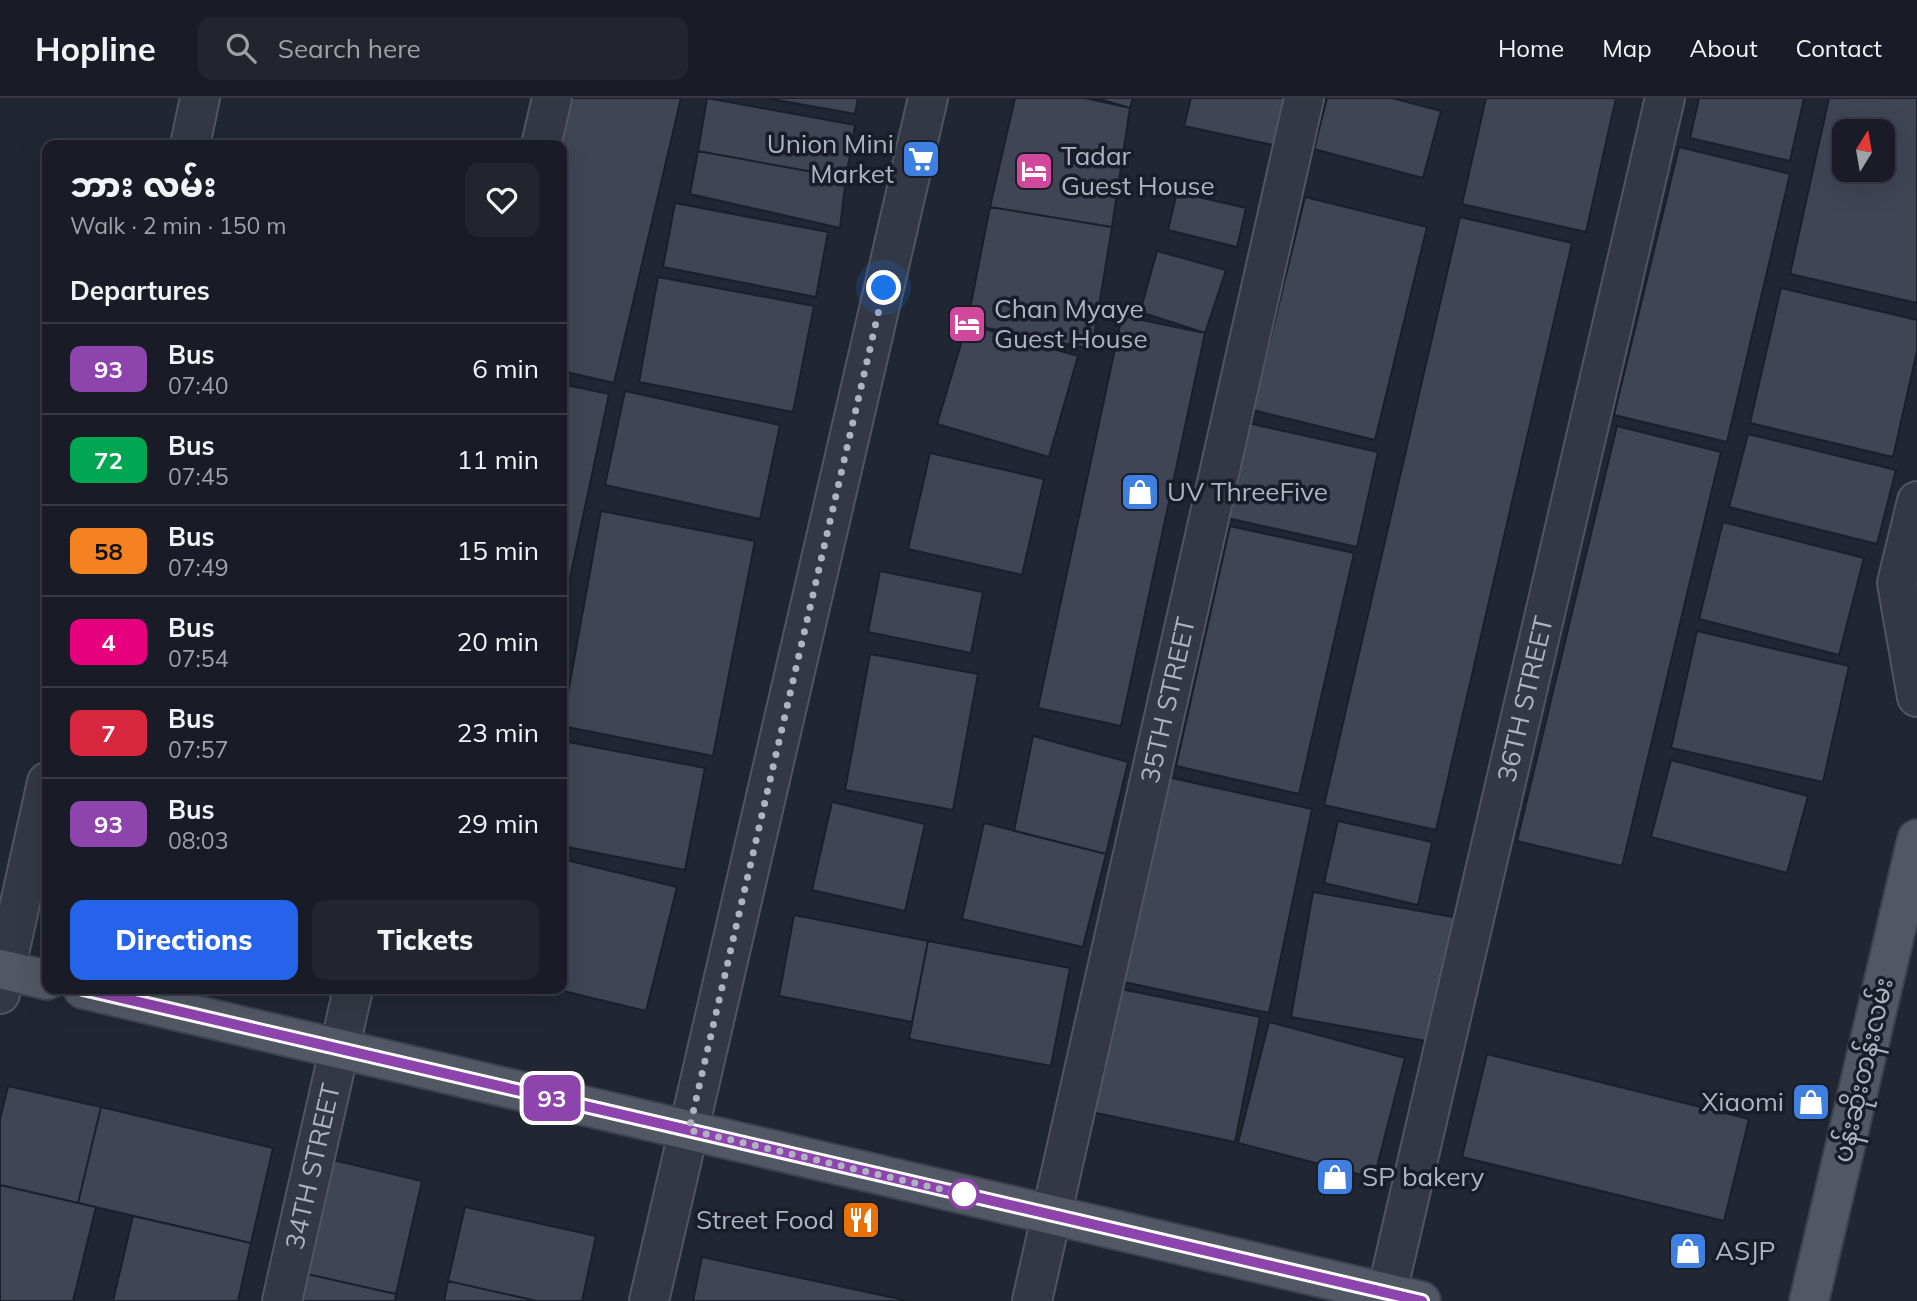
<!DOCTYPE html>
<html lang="en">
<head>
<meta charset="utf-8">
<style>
  body { margin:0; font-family:Mulish,"Noto Sans Myanmar",sans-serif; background:#22252e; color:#f1f3f6; height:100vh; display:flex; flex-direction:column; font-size:26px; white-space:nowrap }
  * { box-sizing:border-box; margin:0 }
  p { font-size:23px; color:#9fa1a7 }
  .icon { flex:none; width:38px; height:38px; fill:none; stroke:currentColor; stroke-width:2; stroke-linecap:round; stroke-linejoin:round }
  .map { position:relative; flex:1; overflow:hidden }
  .drawer { position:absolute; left:42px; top:42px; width:525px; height:854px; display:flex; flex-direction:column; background:#191c26; border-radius:14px; box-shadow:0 7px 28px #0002,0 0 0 2px #373a43 }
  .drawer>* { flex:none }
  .badge { padding:0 14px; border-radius:10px; font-size:24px; line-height:46px }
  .needle { width:46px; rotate:11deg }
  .fabs { position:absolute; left:1832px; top:21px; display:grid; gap:14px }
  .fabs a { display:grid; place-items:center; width:63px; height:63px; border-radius:14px; background:#191c26; box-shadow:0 7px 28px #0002,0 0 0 2px #373a43; font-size:35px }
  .you { position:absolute; width:35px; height:35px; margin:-18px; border:5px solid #fff; border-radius:50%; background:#1a73e8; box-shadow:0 0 0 10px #1a73e833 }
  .map>.badge { position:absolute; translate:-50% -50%; box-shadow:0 0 0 4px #fff }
  h2 { padding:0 28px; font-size:26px; line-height:63px }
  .round { display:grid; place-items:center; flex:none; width:74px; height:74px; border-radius:14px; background:#22252e }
  .head { display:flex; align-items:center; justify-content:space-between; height:119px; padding:0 28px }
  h1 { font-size:33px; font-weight:800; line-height:52px }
  .button { display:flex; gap:14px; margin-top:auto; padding:14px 28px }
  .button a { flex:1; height:80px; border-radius:14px; background:#2563eb; color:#fff; font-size:28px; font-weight:800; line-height:80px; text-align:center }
  .button a+a { background:#22252e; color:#f1f3f6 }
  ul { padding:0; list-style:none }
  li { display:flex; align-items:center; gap:21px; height:91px; padding:0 28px; border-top:2px solid #373a43 }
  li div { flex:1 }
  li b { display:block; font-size:26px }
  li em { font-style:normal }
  li .badge { min-width:77px; font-weight:700; text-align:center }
  header { display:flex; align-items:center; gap:42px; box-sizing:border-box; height:98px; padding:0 35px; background:#191c26; border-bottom:2px solid #373a43 }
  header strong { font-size:33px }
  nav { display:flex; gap:38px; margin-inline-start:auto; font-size:24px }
  .search { width:490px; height:63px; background:#22252e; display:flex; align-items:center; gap:18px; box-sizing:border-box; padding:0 24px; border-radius:14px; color:#9fa1a7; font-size:26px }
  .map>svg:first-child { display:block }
  .building { fill:#3f4554; stroke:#1b1f2a; stroke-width:2; fill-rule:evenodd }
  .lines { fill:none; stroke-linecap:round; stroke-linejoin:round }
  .minor-casing { stroke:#515562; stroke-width:42 }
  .major-casing { stroke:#3d414d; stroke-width:42 }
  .minor { stroke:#343844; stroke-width:38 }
  .major { stroke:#525764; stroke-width:38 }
  .line-casing { stroke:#fff; stroke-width:16 }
  .line { stroke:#8e44ad; stroke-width:10 }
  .walk { stroke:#aeb2c1; stroke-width:7; stroke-dasharray:0 12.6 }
  .stop-dot { fill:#fff; stroke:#8e44ad; stroke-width:3.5 }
  .labels { text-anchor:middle; stroke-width:7; stroke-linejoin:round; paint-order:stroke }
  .poi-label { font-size:26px; fill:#aeb2c1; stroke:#191d28; text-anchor:start }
  .street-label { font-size:26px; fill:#aeb2c1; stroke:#191d28 }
</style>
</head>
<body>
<header>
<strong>Hopline</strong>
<div class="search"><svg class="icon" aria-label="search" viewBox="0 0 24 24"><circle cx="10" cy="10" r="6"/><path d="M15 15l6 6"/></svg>Search here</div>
<nav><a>Home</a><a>Map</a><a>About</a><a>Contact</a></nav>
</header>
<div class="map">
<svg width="1917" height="1203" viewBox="0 0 1917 1203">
  <rect width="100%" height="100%" fill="#212633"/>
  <path class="building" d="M571,0H681L614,285L562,273L560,47Z
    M707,0L855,27L846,80L698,53Z
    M766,0H858L855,16Z
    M1015,0H1085L1130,10L1112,129L990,109Z
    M1096,0H1133L1130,10Z
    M1191,0H1288L1278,48L1184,28Z
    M1327,0H1392L1441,13L1423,80L1314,51Z
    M1486,0H1616L1586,134L1462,106Z
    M1699,0H1804L1790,63L1690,40Z
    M1829,0H1917V205L1790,176ZM1844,33H1883V72H1844Z
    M1679,49L1790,76L1727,344L1614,317Z
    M698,53L846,80L840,130L690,96Z
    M1177,94L1246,110L1237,149L1168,132Z
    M1305,99L1427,129L1375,342L1253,312Z
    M675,105L828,134L816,199L663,169Z
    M990,109L1112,129L1092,251L967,226Z
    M1460,119L1572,145L1436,732L1324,707Z
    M1157,153L1226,172L1205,235L1140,214Z
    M658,179L814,208L793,314L639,284Z
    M1781,190L1917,222V253L1893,359L1750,325Z
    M1122,218L1205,235L1121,628L1038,610Z
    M967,226L1078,258L1049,359L937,326Z
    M562,286L609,296L564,508H562Z
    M625,293L780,327L760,421L605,387Z
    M1248,325L1378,354L1357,449L1227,420Z
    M1617,328L1721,354L1622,768L1517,743Z
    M1748,336L1896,372L1877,446L1729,409Z
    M930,355L1044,381L1022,477L908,451Z
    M601,413L755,443L713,658L562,628Z
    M1723,424L1864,460L1839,557L1699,521Z
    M1230,428L1354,455L1299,696L1176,668Z
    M880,473L983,494L971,555L868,534Z
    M1697,533L1849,568L1823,684L1671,650Z
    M562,534L568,535L562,573Z
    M870,556L978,576L953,712L845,692Z
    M1033,638L1128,664L1106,756L1014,733Z
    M563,643L705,670L685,772L562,748Z
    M1671,662L1808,698L1787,775L1651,739Z
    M1163,678L1312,711L1269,915L1119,883Z
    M832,704L925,726L905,813L812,792Z
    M1338,723L1432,744L1418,807L1324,785Z
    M984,725L1106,756L1083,849L962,821Z
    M562,761L677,789L646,913L555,891H562Z
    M1313,794L1459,820L1437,945L1291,919Z
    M794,817L928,843L912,924L779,898Z
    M928,843L1070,870L1051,968L909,941Z
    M1116,890L1260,919L1235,1044L1091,1014Z
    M1269,924L1405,960L1374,1080L1238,1045Z
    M1487,956L1749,1021L1724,1123L1462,1059Z
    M8,988L101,1009L78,1105L0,1087V1021Z
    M101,1009L273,1050L251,1145L78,1105Z
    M333,1062L422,1083L396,1196L307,1176Z
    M0,1087L96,1109L73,1203H0Z
    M465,1109L596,1138L582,1203H537L448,1183Z
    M133,1118L251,1145L238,1203H113Z
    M702,1159L909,1203H693Z
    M307,1176L396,1196L395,1203H300Z
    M448,1183L537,1203H444Z"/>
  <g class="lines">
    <defs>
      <g id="minor">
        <path d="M190,47L200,0"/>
        <path d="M541,47L552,0"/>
        <path d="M1917,403L1897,485L1917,599"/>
        <path d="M0,896L47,684"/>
        <path id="s1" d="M282,1203L353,891"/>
        <path d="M649,1203L928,0"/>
        <path id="s2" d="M1032,1203L1304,0"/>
        <path id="s3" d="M1385,1203L1665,0"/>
      </g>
      <path id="major" d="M0,871L47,882
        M83,891L1421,1203
        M1809,1203L1917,741"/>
    </defs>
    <use href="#minor" class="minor-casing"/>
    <use href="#major" class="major-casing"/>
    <use href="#minor" class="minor"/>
    <use href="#major" class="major"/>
  </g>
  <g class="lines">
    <defs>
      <path id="line" d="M83,891L1422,1203"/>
    </defs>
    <use href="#line" class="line-casing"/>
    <use href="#line" class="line"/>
    <path class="walk" d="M884,190L689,1032L974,1099L964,1096"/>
  </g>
  <defs>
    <symbol id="supermarket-square" viewBox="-11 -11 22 22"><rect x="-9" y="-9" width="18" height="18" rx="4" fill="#3f7fe0" stroke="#191d28"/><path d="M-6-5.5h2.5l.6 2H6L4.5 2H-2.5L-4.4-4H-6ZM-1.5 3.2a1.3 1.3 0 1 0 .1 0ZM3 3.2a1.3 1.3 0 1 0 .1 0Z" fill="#fff"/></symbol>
    <symbol id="hotel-square" viewBox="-11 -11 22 22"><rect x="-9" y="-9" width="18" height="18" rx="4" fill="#d1479c" stroke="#191d28"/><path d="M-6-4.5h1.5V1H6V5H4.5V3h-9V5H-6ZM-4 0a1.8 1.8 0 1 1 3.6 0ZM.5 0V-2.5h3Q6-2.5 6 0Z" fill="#fff"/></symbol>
    <symbol id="shop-square" viewBox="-11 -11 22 22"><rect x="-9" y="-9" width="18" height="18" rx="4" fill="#3f7fe0" stroke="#191d28"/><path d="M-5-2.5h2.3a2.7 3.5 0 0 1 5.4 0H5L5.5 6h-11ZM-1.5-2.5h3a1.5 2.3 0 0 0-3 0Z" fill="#fff"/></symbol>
    <symbol id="restaurant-square" viewBox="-11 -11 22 22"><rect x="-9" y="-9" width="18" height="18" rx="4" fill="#e8710a" stroke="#191d28"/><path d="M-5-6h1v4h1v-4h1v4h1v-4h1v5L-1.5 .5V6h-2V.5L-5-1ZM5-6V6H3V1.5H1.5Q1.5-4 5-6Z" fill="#fff"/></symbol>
  </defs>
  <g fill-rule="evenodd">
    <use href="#supermarket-square" x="899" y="39" width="44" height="44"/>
    <use href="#hotel-square" x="1012" y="51" width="44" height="44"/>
    <use href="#hotel-square" x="945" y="204" width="44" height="44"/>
    <use href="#shop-square" x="1118" y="372" width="44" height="44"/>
    <use href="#shop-square" x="1789" y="982" width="44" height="44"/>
    <use href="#shop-square" x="1313" y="1057" width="44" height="44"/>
    <use href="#restaurant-square" x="839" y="1100" width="44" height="44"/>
    <use href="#shop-square" x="1666" y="1131" width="44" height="44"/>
  </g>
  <circle class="stop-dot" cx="964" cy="1096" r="14"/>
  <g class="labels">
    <g class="poi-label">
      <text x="894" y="55" text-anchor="end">Union Mini<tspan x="894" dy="30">Market</tspan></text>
      <text x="1061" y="67">Tadar<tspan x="1061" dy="30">Guest House</tspan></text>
      <text x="994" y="220">Chan Myaye<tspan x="994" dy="30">Guest House</tspan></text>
      <text x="1167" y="403">UV ThreeFive</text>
      <text x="1784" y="1013" text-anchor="end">Xiaomi</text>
      <text x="1362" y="1088">SP bakery</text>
      <text x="834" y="1131" text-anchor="end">Street Food</text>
      <text x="1715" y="1162">ASJP</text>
    </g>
    <g class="street-label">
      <text dy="9" stroke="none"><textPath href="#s2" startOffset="616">35TH STREET</textPath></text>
      <text dy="9" stroke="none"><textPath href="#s3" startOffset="618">36TH STREET</textPath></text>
      <text transform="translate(1863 972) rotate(-77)" y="9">ပန်းဆိုးတန်းလမ်း</text>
      <text dy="9" stroke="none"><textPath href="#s1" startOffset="138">34TH STREET</textPath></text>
    </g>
  </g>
</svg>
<div class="fabs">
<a><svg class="needle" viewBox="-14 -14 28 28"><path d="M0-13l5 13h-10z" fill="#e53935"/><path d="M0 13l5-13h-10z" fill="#9fa1a7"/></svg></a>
</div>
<div class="you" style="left:884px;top:190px"></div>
<b class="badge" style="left:552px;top:1000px;background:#8e44ad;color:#fff">93</b>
<section class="drawer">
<div class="head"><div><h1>ဘား လမ်း</h1><p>Walk · 2 min · 150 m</p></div><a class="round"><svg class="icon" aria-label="heart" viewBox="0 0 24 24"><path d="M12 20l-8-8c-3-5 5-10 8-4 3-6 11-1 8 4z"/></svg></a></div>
<h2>Departures</h2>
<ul>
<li><span class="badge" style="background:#8e44ad;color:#fff">93</span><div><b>Bus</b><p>07:40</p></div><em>6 min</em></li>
<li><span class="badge" style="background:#00a651;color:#fff">72</span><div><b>Bus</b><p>07:45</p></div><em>11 min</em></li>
<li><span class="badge" style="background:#f58220;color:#111">58</span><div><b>Bus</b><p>07:49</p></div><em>15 min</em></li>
<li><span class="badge" style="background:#e6007e;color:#fff">4</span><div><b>Bus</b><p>07:54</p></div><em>20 min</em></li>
<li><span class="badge" style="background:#d7263d;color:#fff">7</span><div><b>Bus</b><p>07:57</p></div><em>23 min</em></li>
<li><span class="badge" style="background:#8e44ad;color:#fff">93</span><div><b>Bus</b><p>08:03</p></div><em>29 min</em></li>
</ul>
<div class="button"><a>Directions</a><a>Tickets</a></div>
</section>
</div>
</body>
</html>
